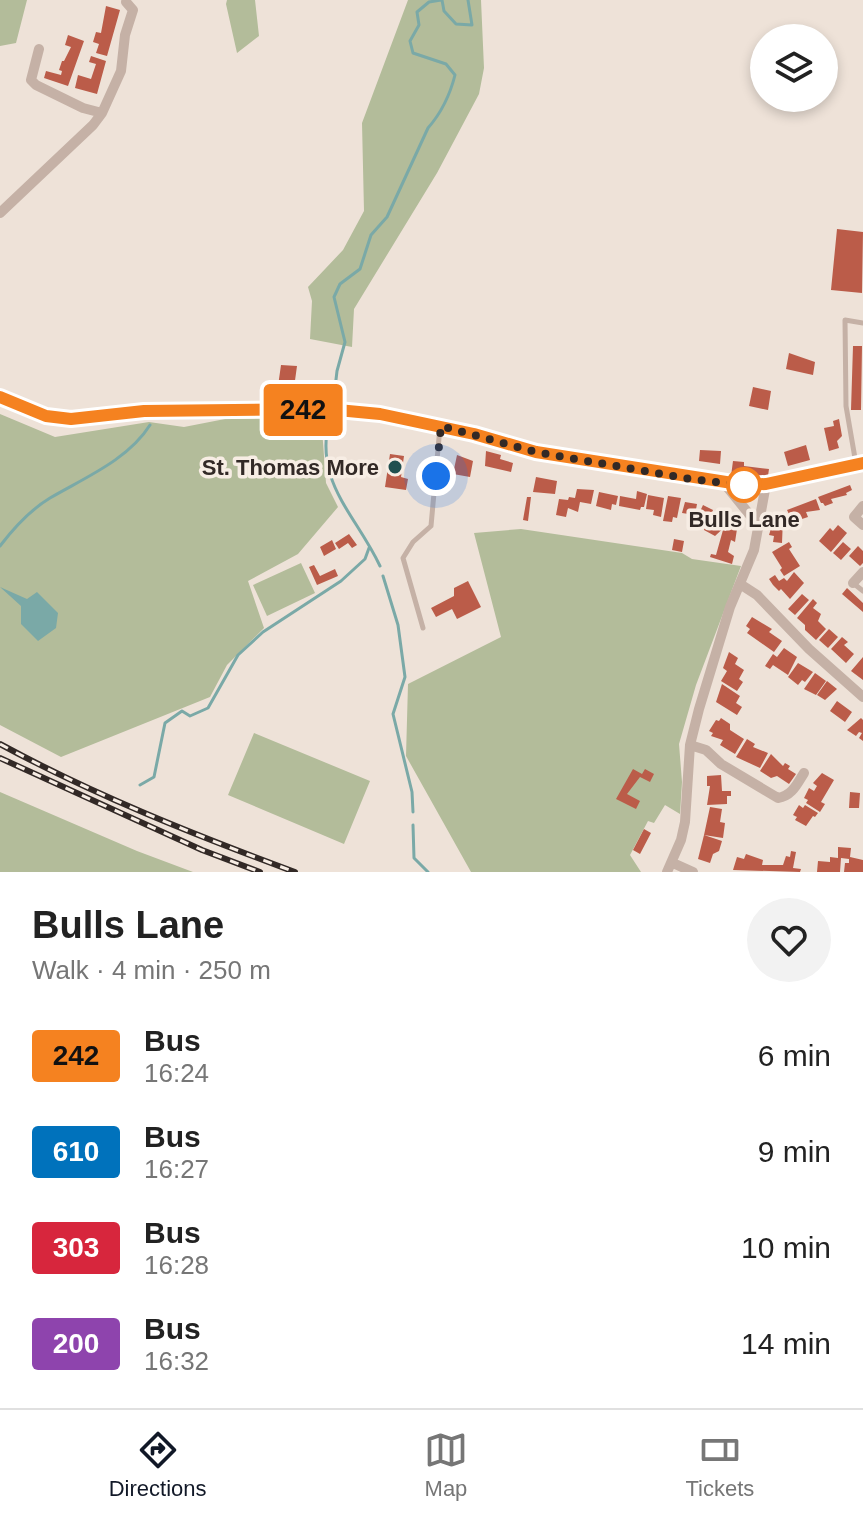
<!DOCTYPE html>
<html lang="en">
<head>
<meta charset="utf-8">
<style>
  body { margin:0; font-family:Arial,sans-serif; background:#f2f2f2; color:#222; height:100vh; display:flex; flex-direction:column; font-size:30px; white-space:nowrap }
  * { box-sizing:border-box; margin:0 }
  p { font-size:26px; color:#767676 }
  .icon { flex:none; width:44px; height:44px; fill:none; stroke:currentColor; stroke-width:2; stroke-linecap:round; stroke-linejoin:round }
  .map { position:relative; height:872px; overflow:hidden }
  .panel { display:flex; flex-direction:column; background:#fff; flex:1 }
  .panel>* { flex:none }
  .badge { padding:0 16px; border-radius:6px; font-size:28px; line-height:52px }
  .buttons { position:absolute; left:750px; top:24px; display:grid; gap:16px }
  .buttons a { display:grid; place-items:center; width:88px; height:88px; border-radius:50%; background:#fff; box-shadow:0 4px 12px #0003; font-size:40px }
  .you { position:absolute; width:40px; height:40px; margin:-20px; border:6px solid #fff; border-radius:50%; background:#1a73e8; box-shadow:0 0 0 12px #1a73e833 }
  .map>.badge { position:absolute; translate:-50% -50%; box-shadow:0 0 0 4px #fff }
  .round { display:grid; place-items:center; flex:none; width:84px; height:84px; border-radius:42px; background:#f2f2f2 }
  .headline { display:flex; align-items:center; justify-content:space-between; height:136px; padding:0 32px }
  h1 { font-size:38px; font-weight:800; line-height:60px }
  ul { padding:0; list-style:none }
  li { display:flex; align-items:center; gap:24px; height:96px; padding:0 32px }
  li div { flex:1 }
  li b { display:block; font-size:30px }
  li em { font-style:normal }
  li .badge { min-width:88px; font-weight:700; text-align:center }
  .dock { display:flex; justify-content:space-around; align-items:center; height:112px; border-top:2px solid #e0e0e0; background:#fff; font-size:22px; color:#767676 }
  .dock a { display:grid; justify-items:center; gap:4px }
  .dock .selected { color:#111827 }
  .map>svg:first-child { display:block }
  .green { fill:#b3bc9a }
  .water { fill:#7aa9a7 }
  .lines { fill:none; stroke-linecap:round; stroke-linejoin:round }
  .stream { stroke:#7aa9a7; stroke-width:3 }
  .building { fill:#bb5c49 }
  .service { stroke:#c5b1a6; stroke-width:5 }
  .minor { stroke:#c5b1a6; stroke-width:10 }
  .tertiary { stroke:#c5b1a6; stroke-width:12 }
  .rail-casing { stroke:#322926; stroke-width:6 }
  .rail { stroke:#f7ede4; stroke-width:3; stroke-dasharray:9; stroke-linecap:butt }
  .line-casing { stroke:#fff; stroke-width:18 }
  .line { stroke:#f58220; stroke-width:12 }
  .walk { stroke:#322926; stroke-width:8; stroke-dasharray:0 14.4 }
  .poi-dot { fill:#1f4f4f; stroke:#f7ede4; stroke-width:3 }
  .stop-dot { fill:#fff; stroke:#f58220; stroke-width:4 }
  .labels { text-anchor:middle; stroke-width:7; stroke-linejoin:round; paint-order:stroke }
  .poi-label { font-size:22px; font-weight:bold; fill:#322926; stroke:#f7ede4; text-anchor:end }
  .stop-label { font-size:22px; font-weight:bold; fill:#322926; stroke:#f7ede4 }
</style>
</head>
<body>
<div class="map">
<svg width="863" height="872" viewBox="0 0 863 872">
  <rect width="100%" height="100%" fill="#eee2d8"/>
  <path class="green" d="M0,0H27L16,43L0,46Z
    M227,0H255L259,36L237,53L226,4Z
    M408,0H481L484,68L479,94L437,173L354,309L352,347L310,339L312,301L308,287L343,250L364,211L362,123Z
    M0,414L55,437L149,422L184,427L225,419L326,417L322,429L326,483L338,507L298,554L248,581L264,628L227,665L210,697L61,757L0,725Z
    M521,529L682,553L692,559L741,566L696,685L679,744L682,782L680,814L665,805L654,823L648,821L630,855L641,872H471L406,756L408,684L501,637L474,533Z
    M301,563L315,593L267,616L253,585Z
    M254,733L370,781L344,844L228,795Z
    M0,792L137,851L193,872H0Z"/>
  <path class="water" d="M0,587L27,599L37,592L58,613L56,628L38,641L21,624V606Z"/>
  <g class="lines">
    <path class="stream" d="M442,0L444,11L456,24L472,25L468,0
      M333,405L337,371L345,342L334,297L340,284L360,269L371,235L387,217L428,128C442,112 450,95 455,75L446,64L413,53L410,41L419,25L417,12L429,2L441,0
      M331,412C311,481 354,511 380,566
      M0,546C13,529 30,510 50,498C84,478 128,460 150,425
      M383,576L398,625L405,677L393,714L412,792L413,812
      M140,785L154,777L165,723L182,711L190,716L208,708L238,655L263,632L341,581L365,559L369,548
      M413,825L414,858L428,872"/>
  </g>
  <path class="building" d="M106,6L120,10L107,56L96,53L99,44L93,42L96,32L101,33Z
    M68,35L84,41L68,86L44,78L46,71L61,75L62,71L59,70L62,61H64L71,47L65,45Z
    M91,56L106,61L97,94L75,88L78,75L91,79L96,64L89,62Z
    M837,229L863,232L862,293L831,290Z
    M853,346H862L861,410H851Z
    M789,353L815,362L813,375L786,369Z
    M281,365L297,366L293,395L277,393Z
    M753,387L771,391L768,410L749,406Z
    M839,419L842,436L837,441L839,448L829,451L824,428L834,426L833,421Z
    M806,445L810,460L788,466L784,452Z
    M700,450L721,451L720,464L699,461Z
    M486,451L501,455L500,459L513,463L511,472L485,466Z
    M390,454L404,456L401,477L408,479L406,490L385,487Z
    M457,455L473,461L470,477L453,474Z
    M733,461L744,462V466L769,469L768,476L762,475V479L731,476Z
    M536,477L557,481L555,494L533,492Z
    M850,485L852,490L846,493L847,495L831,499L833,503L825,506L823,503H821L818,497Z
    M577,489L594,490L591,504L580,502L578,512L568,508L566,517L556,515L559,499L568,500L569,497L575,498Z
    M637,491L647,494L644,507H641L640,510L619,506L620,496L636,499Z
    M599,492L618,496L616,505L612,504L611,510L596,506Z
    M648,495L664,498L661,517L653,515L654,510L646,509Z
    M668,496L681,498L677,518L673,517L672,522L663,521Z
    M527,497H531L528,521L523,520Z
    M816,499L820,510L806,512L808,517L793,522L787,510Z
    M685,502L697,504L695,515L682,513Z
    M703,505L713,510L712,513L729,523L715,536L704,530L705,525L696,520Z
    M775,516L783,518L782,543L773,542L774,536L769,535Z
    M838,525L847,533L831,552L819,541L830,528L833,531Z
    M728,526L737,529L735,542L731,540L728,552L734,556L732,564L710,557L711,554L716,555L723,530L726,531Z
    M349,534L357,545L352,548L348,543L339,549L335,543Z
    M674,539L684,541L682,552L672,550Z
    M332,540L336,549L324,556L320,547Z
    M789,542L792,547L789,549L800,566L784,576L780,570L782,568L772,552Z
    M843,542L851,549L841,560L833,553Z
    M858,546L863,551V563L860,566L849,556Z
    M314,565L320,576L335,569L338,576L317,585L309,567Z
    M794,572L804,583L790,599L781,589L779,591L773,585L769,579L775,575L779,581L784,578L787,581Z
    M468,581L481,607L457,619L452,609L436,617L431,608L454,596V588Z
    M847,588L863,603V612L842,594Z
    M802,594L809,600L795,615L788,609Z
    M813,599L817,603L813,608L821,614L818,621L826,629L816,640L805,630V625L797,618Z
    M752,617L772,629L769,632L782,641L774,652L747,633L750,629L746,626Z
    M829,629L838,637L828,648L819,640Z
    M842,637L848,642L844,645L854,654L846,663L831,649Z
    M784,648L797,657L788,675L773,665L770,669L765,666L773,654L777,657Z
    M729,652L738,658L735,664L744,670L739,679L743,682L737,691L721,681L727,671L723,668Z
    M863,657V680L851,671Z
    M798,663L813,672L805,682L802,680L798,685L788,677Z
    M815,673L826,681L816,695L804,689Z
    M827,681L837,689L825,700L817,695Z
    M722,684L740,696L736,703L742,707L737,715L716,702Z
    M837,701L852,712L845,722L830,711Z
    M721,718L730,724V730L744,739L735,754L720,745L723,740L711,736L713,733L709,731L716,720L719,721Z
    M861,718L863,720V741L859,738L862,733L859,732L856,736L847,730Z
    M747,739L755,744L753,747L768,753L760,768L736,757Z
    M771,754L783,766L785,763L790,766L788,769L796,774L789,784L777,776L771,778L760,771Z
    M633,769L642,774L645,769L654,774L650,782L640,777L627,794L640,801L636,809L616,799Z
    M822,773L834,780L821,802L825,804L820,812L806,803L808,800L804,798L809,788L814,791L817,786L813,783Z
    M721,775L722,791H731V796H727V804L707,805L710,786H707V776Z
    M850,792L860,793L859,808H849Z
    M799,805L803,808L805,805L818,813L815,817L813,816L806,826L795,820L797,817L793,815Z
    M710,807L722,809L720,822L725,823L723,838L704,835Z
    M644,829L651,833L640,854L633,850Z
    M704,835L722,841L719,851L713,854L710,863L698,859Z
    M838,847L851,848L850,857L863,860V872H844L845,863H849V859L841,858L840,872H817L818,861L830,862V857L838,858Z
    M791,851L796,852L793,868L801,869L800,872L733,870L737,857L744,859L746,854L763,860L762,865H783L786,856L790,857Z"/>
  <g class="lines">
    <path class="service" d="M856,464L846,406L845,320L863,323
      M853,583L863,591
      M423,628L403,558L413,542L431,526L440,427"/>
    <path class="minor" d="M39,49L31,80L36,85L83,108L102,113
      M0,213L93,125L102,113L121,71L125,35L133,10L126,2
      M724,483L758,525
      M863,506L854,517L863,525
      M853,583L863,572
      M740,584L757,595L809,649L863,697
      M690,745L706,750L721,764L778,798C792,796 797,784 804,773
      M673,863L693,872
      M667,872L681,840L685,822L690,745L699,709L730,607L754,550L766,484"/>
    <path class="tertiary" d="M0,397L46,416L71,419L144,411L327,409L380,414L474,434L536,452L745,485L766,484L863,463"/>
    <defs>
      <path id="rail" d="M0,744C94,795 195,835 295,872
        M0,758L202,850L260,872"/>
    </defs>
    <use href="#rail" class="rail-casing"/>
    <use href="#rail" class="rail"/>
  </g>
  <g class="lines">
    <defs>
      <path id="line" d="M0,397L46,416L71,419L144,411L327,409L380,414L474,434L536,452L745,485L766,484L863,463"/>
    </defs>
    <use href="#line" class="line-casing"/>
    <use href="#line" class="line"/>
    <path class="walk" d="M436,476L441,426L536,452L690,479L744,485"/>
  </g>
  <circle class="poi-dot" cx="395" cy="467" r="8"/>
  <circle class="stop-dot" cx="744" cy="485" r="16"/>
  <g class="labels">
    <g class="poi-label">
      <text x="379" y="475">St. Thomas More</text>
    </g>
    <g class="stop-label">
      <text x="744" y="527">Bulls Lane</text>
    </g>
  </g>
</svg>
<div class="buttons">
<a><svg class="icon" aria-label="layers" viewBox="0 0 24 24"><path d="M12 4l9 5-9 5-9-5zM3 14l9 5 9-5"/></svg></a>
</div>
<div class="you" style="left:436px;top:476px"></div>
<b class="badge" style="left:303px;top:410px;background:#f58220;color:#111">242</b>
</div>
<section class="panel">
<div class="headline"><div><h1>Bulls Lane</h1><p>Walk · 4 min · 250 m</p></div><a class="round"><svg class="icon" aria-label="heart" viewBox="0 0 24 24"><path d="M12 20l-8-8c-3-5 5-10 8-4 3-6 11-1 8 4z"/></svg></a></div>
<ul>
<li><span class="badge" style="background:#f58220;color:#111">242</span><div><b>Bus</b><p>16:24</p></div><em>6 min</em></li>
<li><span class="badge" style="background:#0072bc;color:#fff">610</span><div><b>Bus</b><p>16:27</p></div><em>9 min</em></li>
<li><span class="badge" style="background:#d7263d;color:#fff">303</span><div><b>Bus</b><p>16:28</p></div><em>10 min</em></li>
<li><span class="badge" style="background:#8e44ad;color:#fff">200</span><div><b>Bus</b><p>16:32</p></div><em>14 min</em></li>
</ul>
</section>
<nav class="dock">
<a class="selected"><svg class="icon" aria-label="directions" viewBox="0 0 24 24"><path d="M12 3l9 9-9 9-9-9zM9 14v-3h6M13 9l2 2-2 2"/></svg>Directions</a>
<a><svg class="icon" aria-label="map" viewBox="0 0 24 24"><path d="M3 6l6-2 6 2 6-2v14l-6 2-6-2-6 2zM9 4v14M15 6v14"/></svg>Map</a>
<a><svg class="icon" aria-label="tickets" viewBox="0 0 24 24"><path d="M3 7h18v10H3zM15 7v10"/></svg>Tickets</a>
</nav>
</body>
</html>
